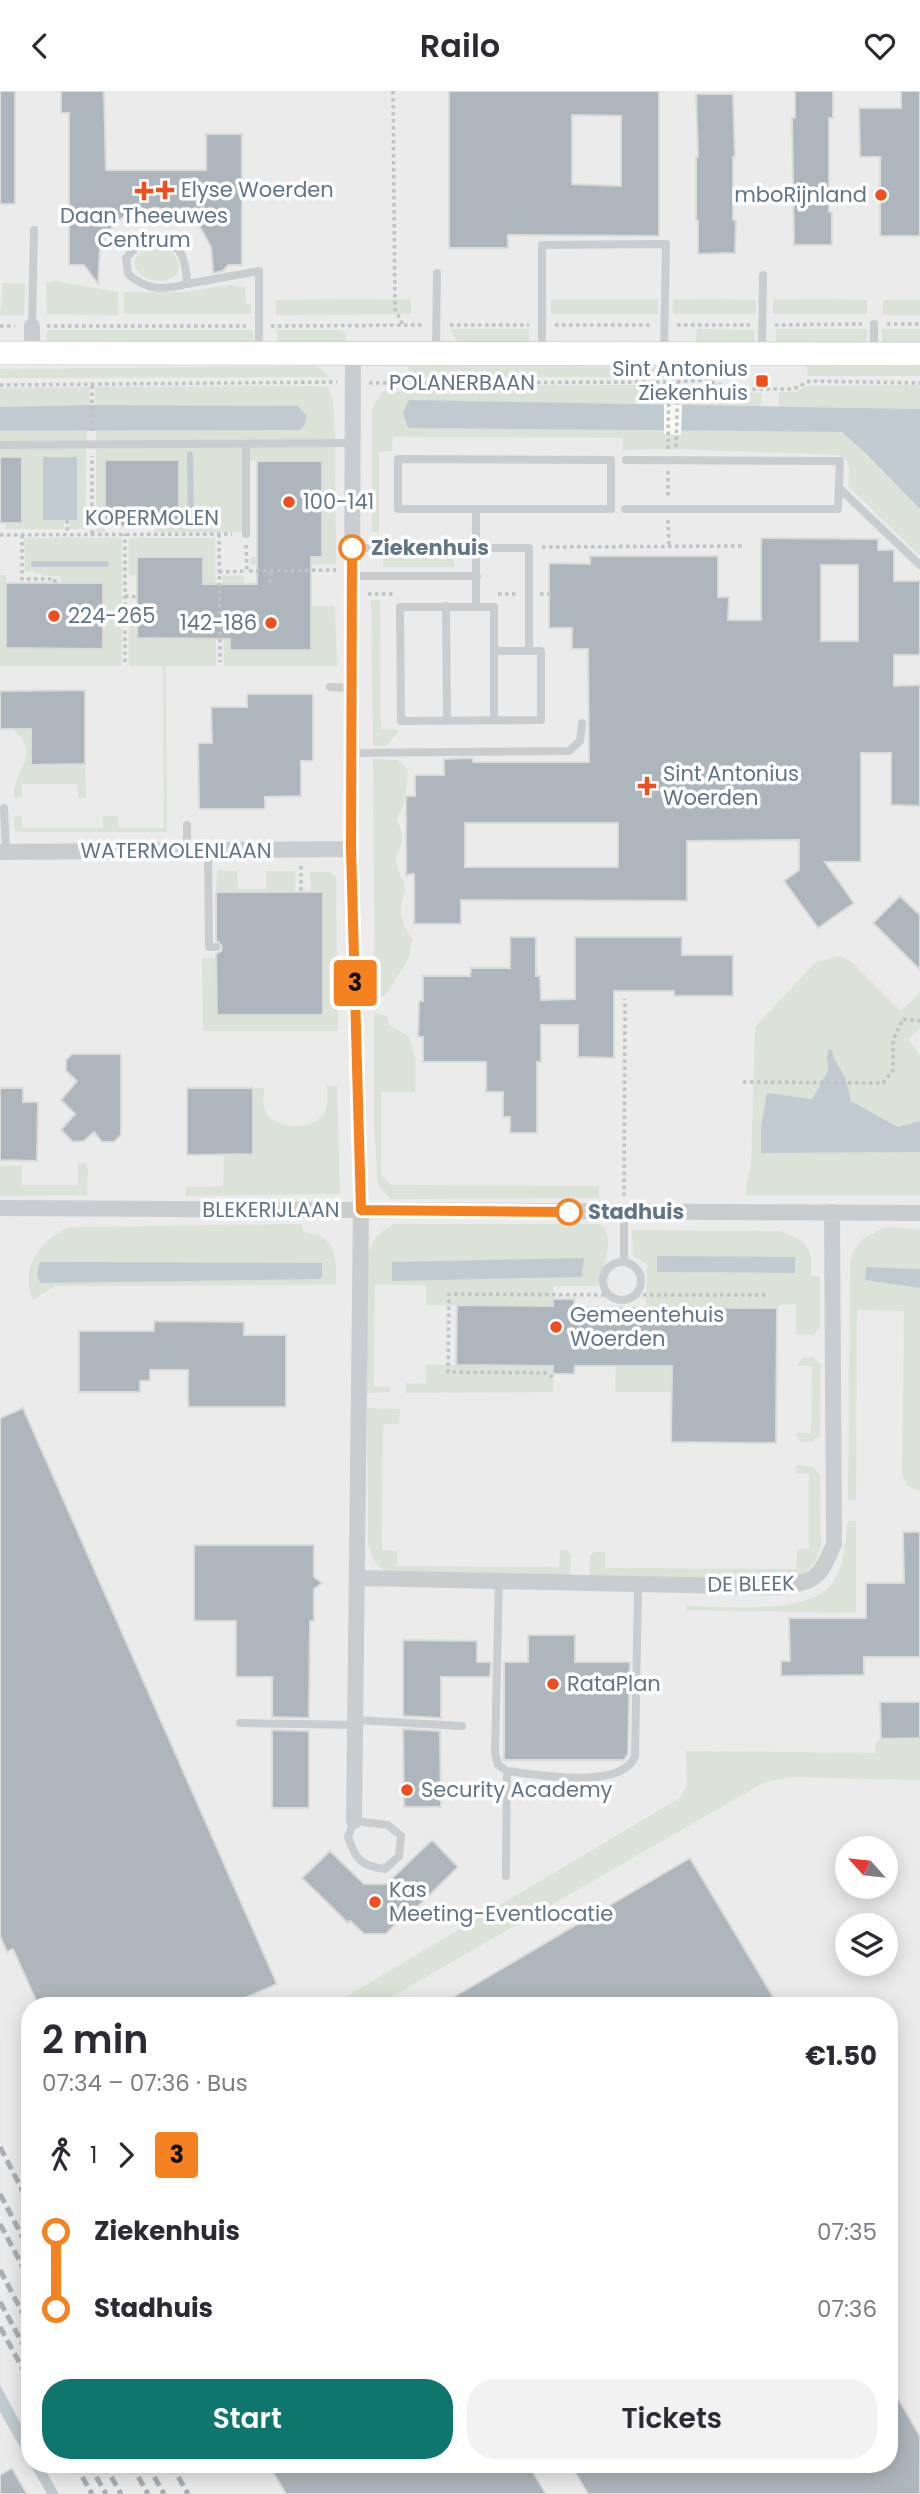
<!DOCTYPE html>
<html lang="en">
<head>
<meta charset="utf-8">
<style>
  body { margin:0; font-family:Poppins,sans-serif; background:#f2f2f3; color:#2b2b33; height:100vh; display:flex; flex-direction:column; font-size:26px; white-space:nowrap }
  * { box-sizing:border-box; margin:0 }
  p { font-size:23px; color:#7c7c81 }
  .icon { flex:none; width:38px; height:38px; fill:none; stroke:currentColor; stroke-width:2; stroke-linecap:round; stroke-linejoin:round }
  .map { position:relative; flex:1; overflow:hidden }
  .side { position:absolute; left:21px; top:1906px; width:877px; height:476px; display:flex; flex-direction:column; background:#fff; border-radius:28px; box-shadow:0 4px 18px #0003 }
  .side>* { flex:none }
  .badge { padding:0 14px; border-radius:5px; font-size:24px; line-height:46px }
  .needle { width:46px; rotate:297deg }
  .buttons { position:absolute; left:835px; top:1745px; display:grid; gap:14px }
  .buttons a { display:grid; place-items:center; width:63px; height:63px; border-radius:50%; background:#fff; box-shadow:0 4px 18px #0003; font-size:35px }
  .map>.badge { position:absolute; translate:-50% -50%; box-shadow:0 0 0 4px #fff }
  .legs { display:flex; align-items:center; gap:10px; height:77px; padding:0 21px; font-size:23px }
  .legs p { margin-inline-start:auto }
  .summary { display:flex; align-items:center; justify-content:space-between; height:119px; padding:0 21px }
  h1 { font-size:38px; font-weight:600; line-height:52px }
  .primary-button { display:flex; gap:14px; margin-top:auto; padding:14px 21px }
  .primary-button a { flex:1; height:80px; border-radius:28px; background:#0f766e; color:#fff; font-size:28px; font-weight:600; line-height:80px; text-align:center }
  .primary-button a+a { background:#f2f2f3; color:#2b2b33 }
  ul { padding:0 21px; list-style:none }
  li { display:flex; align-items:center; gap:24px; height:77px; font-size:26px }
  li i { display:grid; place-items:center; width:10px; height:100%; margin:0 9px; background:currentColor }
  li i::after { content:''; width:18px; height:18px; margin:-9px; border:5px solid; border-radius:50%; background:#fff }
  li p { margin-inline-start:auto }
  li:first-child i { background:linear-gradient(#0000 50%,currentColor 0) }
  li:last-child i { background:linear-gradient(currentColor 50%,#0000 0) }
  header { display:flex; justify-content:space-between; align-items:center; height:91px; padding:0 21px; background:#fff; font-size:32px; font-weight:600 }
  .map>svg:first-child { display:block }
  .built { fill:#eaebea; fill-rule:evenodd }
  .green { fill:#dbe2d7; fill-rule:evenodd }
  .water { fill:#bfcbd0 }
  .pier { fill:#f9f9f6 }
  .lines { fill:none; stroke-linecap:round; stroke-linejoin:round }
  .stream { stroke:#bfcbd0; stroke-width:6 }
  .building { fill:#adb6bc; stroke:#dbdbd9; stroke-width:2; fill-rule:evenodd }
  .secondary-casing { stroke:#b9bfc3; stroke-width:24 }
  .path { stroke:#c0c3c5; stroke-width:3.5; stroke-dasharray:3.5 3.5; stroke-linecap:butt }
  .service { stroke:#c9cdd0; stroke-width:8 }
  .minor { stroke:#c9cdd0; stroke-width:16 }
  .secondary { stroke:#fff; stroke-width:23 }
  .rail { stroke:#a9afb5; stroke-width:5; stroke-dasharray:10 5; stroke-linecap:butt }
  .line-1-casing { stroke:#fff; stroke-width:16 }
  .line-1 { stroke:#f58220; stroke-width:10 }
  .poi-dot { fill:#f14e1e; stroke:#fff; stroke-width:2.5 }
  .stop-1-dot { fill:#fff; stroke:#f58220; stroke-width:3.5 }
  .labels { text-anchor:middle; stroke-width:7; stroke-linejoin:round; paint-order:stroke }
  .poi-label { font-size:21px; fill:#627584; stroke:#fff; text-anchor:start }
  .street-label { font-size:21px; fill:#627584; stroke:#fff }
  .stop-label { font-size:21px; font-weight:bold; fill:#627584; stroke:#fff; text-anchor:start }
</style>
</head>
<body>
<header><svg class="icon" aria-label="back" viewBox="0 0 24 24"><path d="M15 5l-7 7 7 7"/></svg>Railo<svg class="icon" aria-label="heart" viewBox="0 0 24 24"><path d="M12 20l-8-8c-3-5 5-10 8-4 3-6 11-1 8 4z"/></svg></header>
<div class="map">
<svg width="920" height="2403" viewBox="0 0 920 2403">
  <rect width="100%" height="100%" fill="#f9f9f6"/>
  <path class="built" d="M0,0H920V2403H0ZM847,1757H886V1796H847ZM847,1834H886V1872H847ZM30,1914H889V2373H30Z"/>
  <path class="green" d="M153,157C155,157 163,157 165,158C177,161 186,180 171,187C145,200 114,165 153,157Z
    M56,190L118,201L119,224L47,223L46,192Z
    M3,192H25L24,224H0Z
    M230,194L245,197L246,213H251V223H124V201H184Z
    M411,208V223L276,224V209Z
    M551,208H658V223H551Z
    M673,208L756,209V223H673Z
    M773,208L867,209V223H773Z
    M883,209H920V224H883Z
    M451,238H529V252L457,251Z
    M697,238L754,239L755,252H696Z
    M776,238H867V252H776Z
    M882,238H920V251L882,252Z
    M47,239H253L254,252L47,253Z
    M277,239H338L344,240L347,251L278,252Z
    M313,275L322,278L329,286L0,287V278Z
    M408,275L688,276V286H408Z
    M807,275H920V285H808Z
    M665,294L664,313L409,310L403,322L408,337L842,341L920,418V465L848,395C849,382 853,370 839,364L676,358L623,359V347L393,346L392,360L379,361V441H372V318L382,300H409V295Z
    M681,294H706L731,301L762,302L761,315L682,314Z
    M920,294V318L779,315V301H794L808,295Z
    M327,295L333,311L335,340L336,473L251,474V466H322L321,370H243V441H155V434H179V370H106L105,441H96V340L244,339L304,320L298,315L95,314V296Z
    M90,296V314L0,316V297Z
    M0,340H87L85,438H69V429H77V366H44V429H64V438H6V432H22V367L0,366Z
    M24,447H122V575H0V484H6V557H103V492H61L60,485H43L42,483L35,482V480H25Z
    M129,447H215L216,575H166L167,741H17L14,737V725H22V737H103V725H118L119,737H164L163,575H129V517H137V484H129Z
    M383,464H454V476H383Z
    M243,484L244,494L311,515H335L337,575H224L222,485Z
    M371,509H380L381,638L399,639L386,655H373Z
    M12,638H31V674L85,673L86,707H78L77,693H22V706L14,707C12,678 45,665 12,638Z
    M373,668L398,669L408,679C407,696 406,712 397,728C403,741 404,755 395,766C397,779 403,787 405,799C405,805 401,809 401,815C400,828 405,838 412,848L409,867L385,905H375Z
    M217,779L237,780L238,798H266V780H295V801H216Z
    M310,781H331L336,786L338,940H203L202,867H216L217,924H323V801L311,800Z
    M840,865L853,872L901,920L920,902V937L908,948L920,964V1030L899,1036L851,1010L846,988L833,965L827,963L828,980L812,1008L767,1002L761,1036V1061H920V1104H746L747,1090L751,1074L755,936L816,871Z
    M374,922L387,925L388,933L408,945L415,966V1001H381V1084L391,1094L599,1095V1107L391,1108L378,1094L374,1035Z
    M327,995H337L340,1103L186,1105V1096L223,1095L224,1064L253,1063V997H264C264,1004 262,1014 265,1020C275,1040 319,1041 326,1018C328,1011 327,1002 327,995Z
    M78,1072H85L88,1077L87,1104L0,1105V1075L22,1074V1094H78Z
    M302,1133L303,1141C338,1145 336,1165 336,1194L55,1195L33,1209C18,1178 43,1146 71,1136Z
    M394,1133H598C618,1140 603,1180 598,1195H554L553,1215L426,1214V1194H375L374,1295L390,1296V1301L367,1302V1172C370,1150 375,1144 394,1133ZM583,1176L392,1189L393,1181Z
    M888,1136L920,1139V1178L866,1176L865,1188L920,1197V1400L908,1395L902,1384L904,1220L857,1219L856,1409H848L850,1172C856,1147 866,1145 888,1136Z
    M632,1139L780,1140C808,1150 813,1156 811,1185L820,1186V1237L813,1244L796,1243V1213L778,1214L777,1217L646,1216L647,1173L633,1165ZM657,1166L795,1167V1182L657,1181Z
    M813,1266L821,1274L820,1344L812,1351H801L796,1342H811L812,1275H797L802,1267Z
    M425,1274L553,1275V1301L406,1302V1292L426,1293Z
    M616,1275H672V1301H615Z
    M367,1317L400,1318L399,1333H383L382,1459L397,1460V1475L559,1476L560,1459H566L571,1463L570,1487L385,1481C375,1473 371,1465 368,1453Z
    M796,1374L813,1376L820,1384L821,1454C818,1470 811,1480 796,1487H589L590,1464L594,1461H605V1477L796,1478L797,1458H809V1383L796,1382Z
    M848,1430H856V1522L687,1519V1515C725,1515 815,1526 835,1488C845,1471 845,1449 848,1430Z
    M920,1647V1689L789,1686L763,1692L377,1914H341L339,1910L681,1706L687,1694L686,1660L875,1662L876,1651L881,1648Z"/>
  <path class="water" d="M409,309L920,318V418L866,363L842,341L408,337L403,322Z
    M90,314L298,315L307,325L304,335L300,339L0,340V316Z
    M43,366H77V429H43Z
    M829,958L832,959L833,965L846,988L851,1010L898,1036L920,1030V1061L761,1062V1036L767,1002L812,1008L828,980L827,963Z
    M657,1165L795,1166V1182L657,1181Z
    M584,1167L582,1186L392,1190V1171Z
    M40,1171L322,1172V1186L319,1188L40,1192L37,1183Z
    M866,1176L920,1178V1197L865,1189Z
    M0,2294L30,2350V2373H42L59,2403H47L0,2321Z"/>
  <path class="pier" d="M664,313L682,314L681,344L664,343Z"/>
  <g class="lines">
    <path class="stream" d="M190,363L191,434
      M34,473H106"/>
  </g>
  <path class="building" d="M0,0H15V113H0Z
    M61,0H104L106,79H206V43H242V174H228L223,180L213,182L211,156L201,138L184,123L158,117L131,121L116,131L109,140L100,158L98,193L84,174H69V22H61Z
    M449,0H659V145L508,144V157H449ZM572,24L621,25V95L572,93Z
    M795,0H833V27H829V121H832V154H794L792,27H795Z
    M901,0H920V145H880V66H860L859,17H901Z
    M696,3H733L735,66H733V129H736L735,162L698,163V130H696V66H698Z
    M0,366H22V432H0Z
    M105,369H179V435H105Z
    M257,370H322V466H311V559H230V548L137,547V466H203V493H257Z
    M761,447L878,448V459H894V490H920V564H894V595L920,594V715L891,714V662H861V771H825L854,812L818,837L784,790L799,779V749L687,750V810L461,809V833H414V783L406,784V705H415V684H444V668L473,667V671H589L588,558H572V537H549V472L590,473V465H718V506H729L728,529H761ZM821,474H858V550H821ZM465,732H618V776H465Z
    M6,492H103V558L6,557Z
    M85,599V673L31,674V638H0V600Z
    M247,603H313V670H301V705L265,706V718H199L198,652H212L211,616H247Z
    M216,801H323V924H217L216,863L221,860L222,855L216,849Z
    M900,805L920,824V879L873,832Z
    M510,846H536V885H540L541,909L575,908V846H682V864H733V905H674V900H614V967L578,966V934H541V971H537V1042H510V1026H503V1001H486V971H423V946H418L419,910H423V885H470L471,877H510Z
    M72,963H121V1044L114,1051H102L94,1041L84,1050L73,1051L61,1039L75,1023L61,1009L77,990L66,980V969Z
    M0,997H23V1011H38L37,1070L0,1069Z
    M187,997H253V1063L187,1064Z
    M553,1208H574V1216L777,1217L776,1352L671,1351L672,1275H575L574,1283H553V1275L456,1274L457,1214L553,1215Z
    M154,1230L244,1231V1244H286V1316H188V1279H150V1290H140V1301H79V1240H154Z
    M23,1317L277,1893L238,1910L240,1914H38L13,1858L7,1861L0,1845V1327Z
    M903,1441H920V1566H864V1584L781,1585V1570H790L789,1527H866V1492H904Z
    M194,1454H314V1486L322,1492L314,1498V1530H310L309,1627L272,1626V1586H236V1530H194Z
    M528,1544H575V1571H630L628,1663L624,1669H504V1571H528Z
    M403,1549L477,1550V1571H491L490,1586H441V1627L403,1625Z
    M880,1611H920V1647L881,1648Z
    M403,1638L440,1640L441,1716H404Z
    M272,1639L309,1640V1717H272Z
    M432,1749L458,1776L402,1831L400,1829L386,1843H364L350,1830L348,1832L302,1787L330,1760L364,1793H386Z
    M690,1767L778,1914H440Z
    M889,2292L920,2345V2403H588L570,2373H889Z
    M268,2373H528L546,2403H286Z
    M12,2377L27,2403H0V2384Z"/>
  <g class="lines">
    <defs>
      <path id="secondary" d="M0,262L920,263"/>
    </defs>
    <use href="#secondary" class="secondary-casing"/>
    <path class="path" d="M393,0L395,218L403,234
      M887,233H920
      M450,234H529
      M555,234H652
      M677,234H750
      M775,234L862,233
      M0,235H15
      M47,235H246
      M271,235L424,234
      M369,292L669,291L705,289L732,298H793L810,290L920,292
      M0,294L337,291
      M92,340V293
      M676,356L678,291
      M668,358L669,291
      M668,380V407
      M67,429V443
      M668,429L669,455
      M92,443V365
      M219,443L220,571
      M0,444L232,443
      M22,444V488H55V492
      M246,454L247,480L336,479
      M542,456L744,455
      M219,481L247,480
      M270,481V493
      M368,503H396
      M498,503H518
      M540,503H549
      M125,505L137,506
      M125,571V443
      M301,775V801
      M743,991L883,992L893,979V949L903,928L920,930
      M624,1105L625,908
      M636,1204H769
      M553,1286L545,1282L448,1281L449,1203L609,1204"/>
    <path class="service" d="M187,193C164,199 147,200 128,183L126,167L139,153C175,148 186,156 187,193L259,180V260
      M32,235L34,139
      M436,259L437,182
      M542,260V154L666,153L664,260
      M762,260L763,184
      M874,260V233
      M0,354L351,352
      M398,368L611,369V418H398Z
      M839,397L920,474
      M476,418V516H494V629
      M625,418H838L840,370L626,369
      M246,443V353
      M352,457H529V560
      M352,485H477
      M446,515L447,629
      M476,516H400L401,630L541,629V560H494
      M330,596L352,597
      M352,662L569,660L580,650L582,632
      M4,717L6,761
      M187,759V734
      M208,759L209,856H216
      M603 1190a19 19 0 1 1 38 0a19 19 0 1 1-38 0Z
      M624,1171V1121
      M499,1490L495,1662L498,1674L507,1680C535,1683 622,1700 635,1665L638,1495
      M356,1629L462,1635
      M240,1632L356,1634
      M354,1730L388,1734L401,1745L399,1765L385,1778C361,1775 356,1769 348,1746Z
      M506,1785L507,1680"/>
    <path class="minor" d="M32,262V235
      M353,264L351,758L361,1119L354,1730
      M0,761L351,758
      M0,1117L920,1122
      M357,1487L778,1496C816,1490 819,1489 834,1453L832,1121"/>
    <use href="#secondary" class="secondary"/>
    <path class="rail" d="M0,2056L30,2114
      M0,2103L30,2160
      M0,2133L30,2189
      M0,2179L30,2236
      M0,2211L30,2266
      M0,2236L30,2291
      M75,2373L92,2403
      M89,2373L106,2403
      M104,2373L121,2403
      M131,2373L148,2403
      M147,2373L164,2403
      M171,2373L188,2403"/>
  </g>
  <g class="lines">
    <defs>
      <path id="line-1" d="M352,457L351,758L361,1119L569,1121"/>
    </defs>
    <use href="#line-1" class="line-1-casing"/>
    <use href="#line-1" class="line-1"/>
  </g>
  <g class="poi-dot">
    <path d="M161.5 88.5h7v7h7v7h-7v7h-7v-7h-7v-7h7z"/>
    <path d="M140.5 89.5h7v7h7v7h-7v7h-7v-7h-7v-7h7z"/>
    <circle cx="881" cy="104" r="7"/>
    <rect x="755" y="283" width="14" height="14" rx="3.5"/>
    <circle cx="289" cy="411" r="7"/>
    <circle cx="54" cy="525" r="7"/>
    <circle cx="271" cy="532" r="7"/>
    <path d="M643.5 684.5h7v7h7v7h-7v7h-7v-7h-7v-7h7z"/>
    <circle cx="556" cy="1236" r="7"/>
    <circle cx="553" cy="1593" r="7"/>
    <circle cx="407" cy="1699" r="7"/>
    <circle cx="375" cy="1811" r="7"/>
  </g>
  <g class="stop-1-dot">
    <circle cx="352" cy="457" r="12"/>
    <circle cx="569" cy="1121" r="12"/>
  </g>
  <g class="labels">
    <g class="poi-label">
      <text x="181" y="106">Elyse Woerden</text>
      <text x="867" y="111" text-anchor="end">mboRijnland</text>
      <text x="144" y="132" text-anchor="middle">Daan Theeuwes<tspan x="144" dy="24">Centrum</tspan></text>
      <text x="748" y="285" text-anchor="end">Sint Antonius<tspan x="748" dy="24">Ziekenhuis</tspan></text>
      <text x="303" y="418">100-141</text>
      <text x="68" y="532">224-265</text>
      <text x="257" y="539" text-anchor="end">142-186</text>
      <text x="663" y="690">Sint Antonius<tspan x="663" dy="24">Woerden</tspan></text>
      <text x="570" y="1231">Gemeentehuis<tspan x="570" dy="24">Woerden</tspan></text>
      <text x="567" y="1600">RataPlan</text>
      <text x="421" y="1706">Security Academy</text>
      <text x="389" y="1806">Kas<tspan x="389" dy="24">Meeting-Eventlocatie</tspan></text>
    </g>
    <g class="street-label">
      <text x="462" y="299">POLANERBAAN</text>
      <text x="152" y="434">KOPERMOLEN</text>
      <text x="176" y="767">WATERMOLENLAAN</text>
      <text x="271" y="1126">BLEKERIJLAAN</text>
      <text transform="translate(751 1493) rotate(-1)" y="7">DE BLEEK</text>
    </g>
    <g class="stop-label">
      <text x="371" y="464">Ziekenhuis</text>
      <text x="588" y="1128">Stadhuis</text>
    </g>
  </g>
</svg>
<div class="buttons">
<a><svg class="needle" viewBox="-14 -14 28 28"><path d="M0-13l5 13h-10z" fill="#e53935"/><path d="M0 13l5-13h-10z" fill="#7c7c81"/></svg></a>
<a><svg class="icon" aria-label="layers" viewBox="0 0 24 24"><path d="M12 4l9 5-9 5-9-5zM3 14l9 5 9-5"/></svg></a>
</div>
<b class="badge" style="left:355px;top:892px;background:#f58220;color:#111">3</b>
<section class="side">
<div class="summary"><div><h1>2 min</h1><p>07:34 – 07:36 · Bus</p></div><b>€1.50</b></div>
<div class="legs"><svg class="icon" aria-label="walk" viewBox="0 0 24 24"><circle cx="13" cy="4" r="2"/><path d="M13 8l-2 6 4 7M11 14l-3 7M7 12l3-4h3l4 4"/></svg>1<svg class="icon" aria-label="forward" viewBox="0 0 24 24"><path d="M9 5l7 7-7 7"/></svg><b class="badge" style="background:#f58220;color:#111">3</b></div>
<ul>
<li><i style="color:#f58220"></i><b>Ziekenhuis</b><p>07:35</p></li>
<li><i style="color:#f58220"></i><b>Stadhuis</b><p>07:36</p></li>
</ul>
<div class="primary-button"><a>Start</a><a>Tickets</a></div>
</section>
</div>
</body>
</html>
